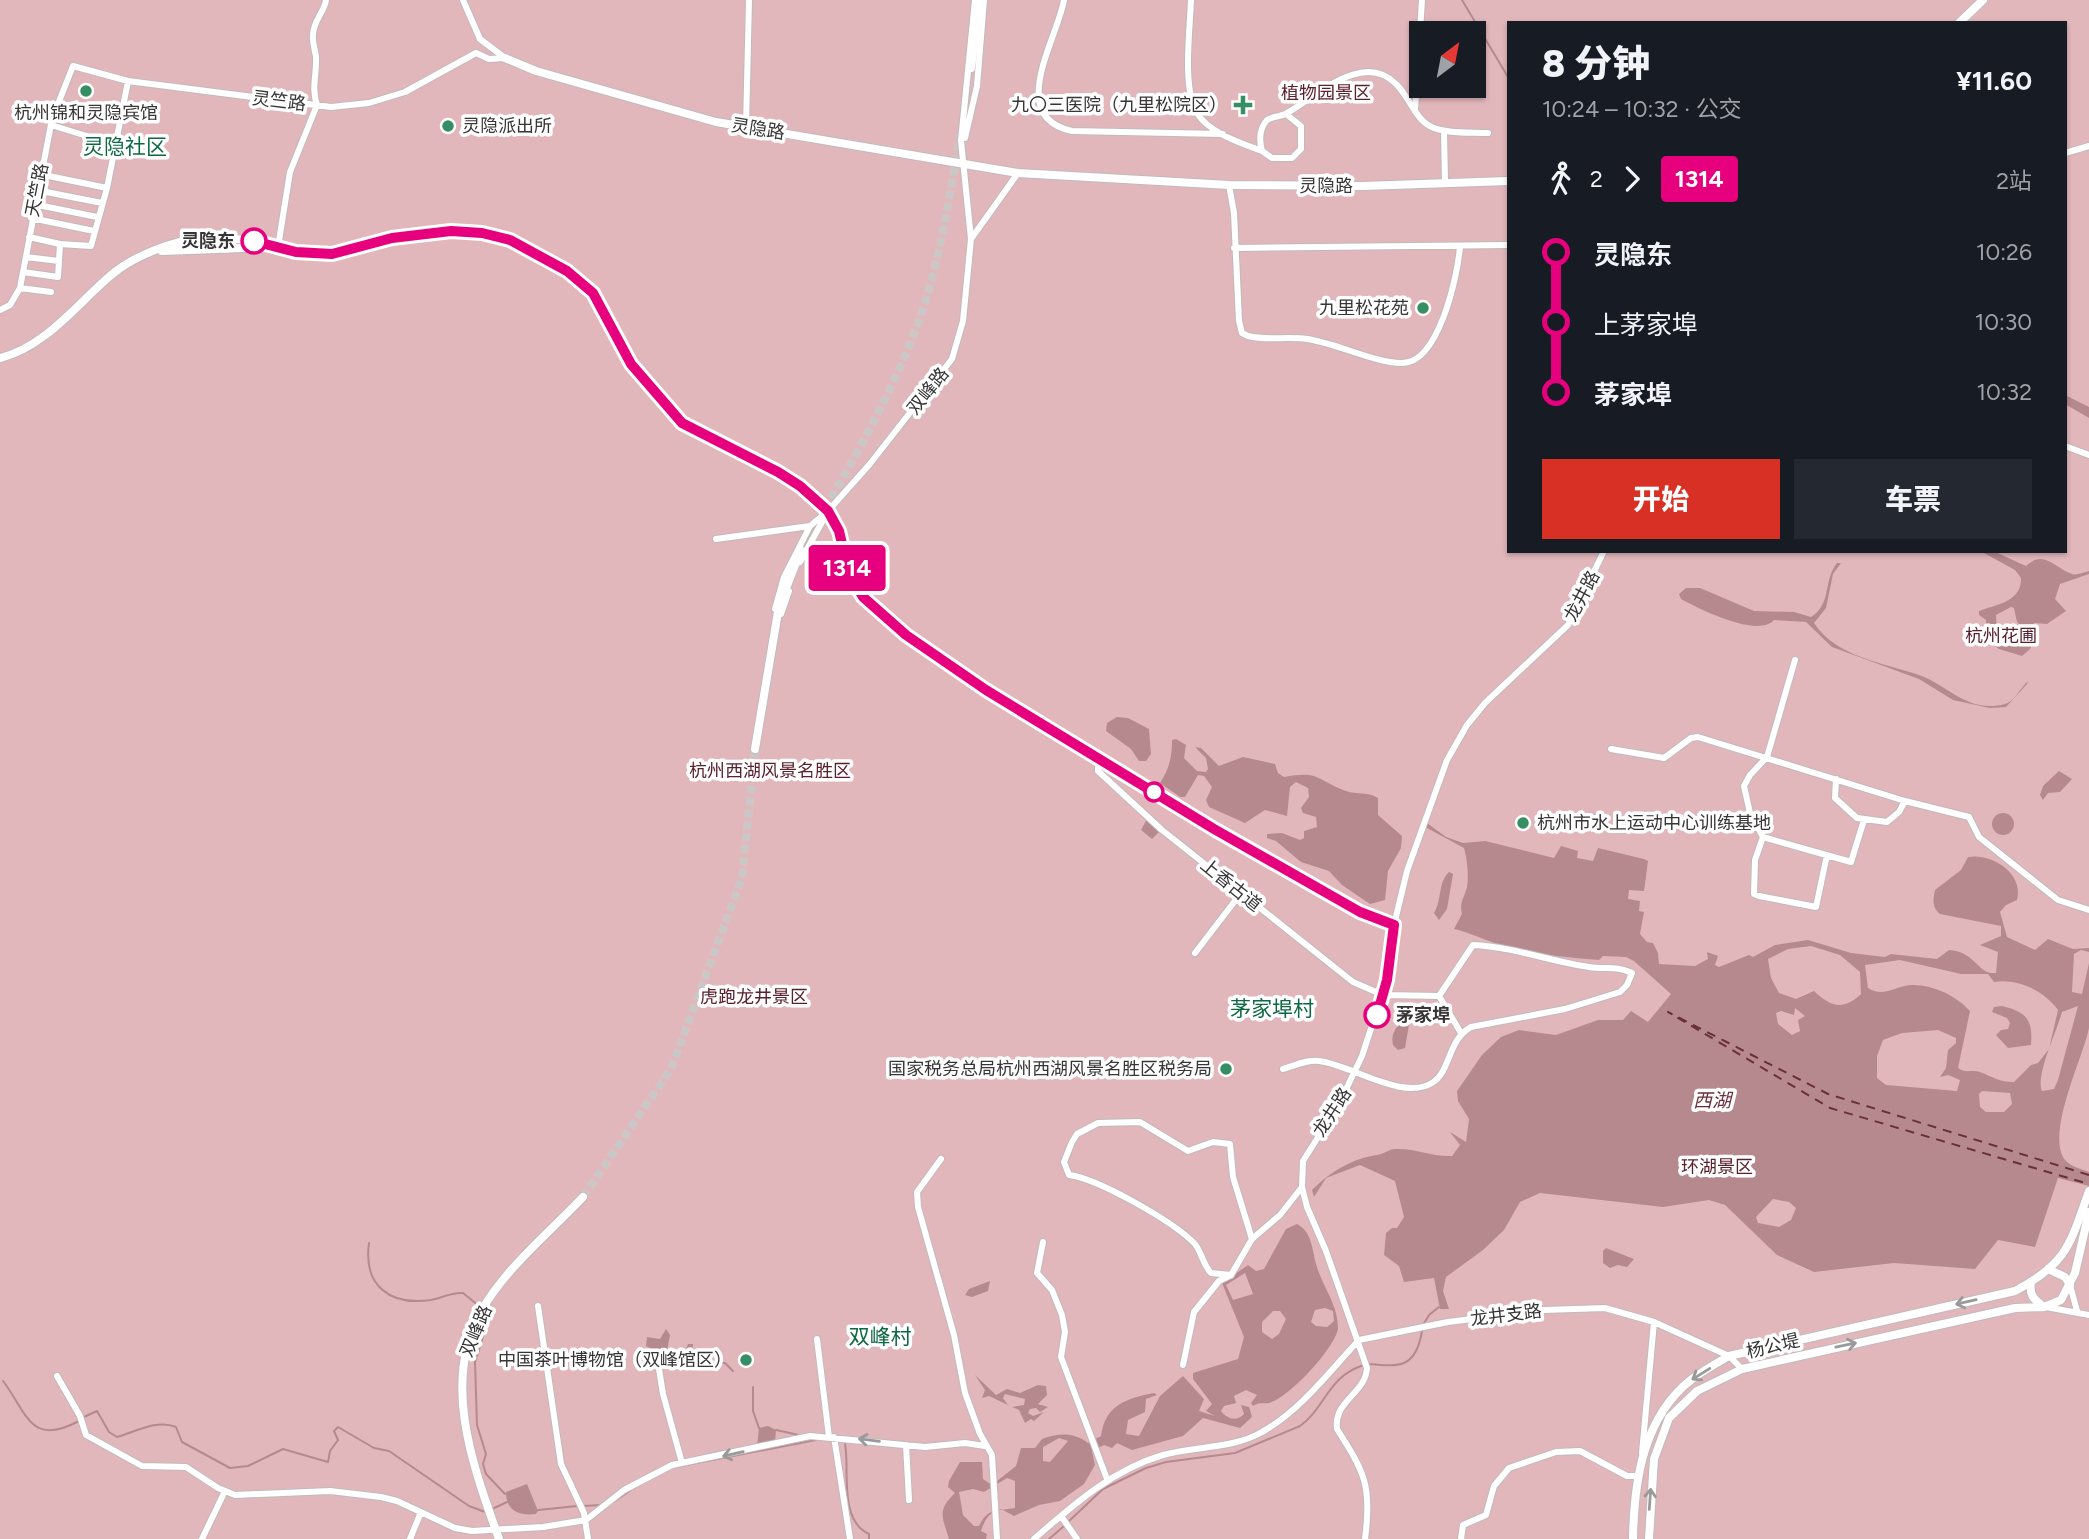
<!DOCTYPE html>
<html lang="zh">
<head>
<meta charset="utf-8">
<style>
  body { margin:0; font-family:Figtree,"Noto Sans SC",sans-serif; background:#242831; color:#f1f3f6; height:100vh; display:flex; flex-direction:column; font-size:26px; white-space:nowrap }
  * { box-sizing:border-box; margin:0 }
  p { font-size:23px; color:#9ea1a6 }
  .icon { flex:none; width:38px; height:38px; fill:none; stroke:currentColor; stroke-width:2; stroke-linecap:round; stroke-linejoin:round }
  .map { position:relative; flex:1; overflow:hidden }
  .sheet { position:absolute; left:1507px; top:21px; width:560px; height:532px; display:flex; flex-direction:column; background:#171b24; border-radius:0px; box-shadow:0 2px 5px #0004 }
  .sheet>* { flex:none }
  .badge { padding:0 14px; border-radius:5px; font-size:24px; line-height:46px }
  .needle { width:46px; rotate:32deg }
  .tools { position:absolute; left:1409px; top:21px; display:grid; gap:14px }
  .tools a { display:grid; place-items:center; width:77px; height:77px; border-radius:0px; background:#171b24; box-shadow:0 2px 5px #0004; font-size:35px }
  .map>.badge { position:absolute; translate:-50% -50%; box-shadow:0 0 0 4px #fff }
  .legs { display:flex; align-items:center; gap:10px; height:77px; padding:0 35px; font-size:23px }
  .legs p { margin-inline-start:auto }
  .head { display:flex; align-items:center; justify-content:space-between; height:119px; padding:0 35px }
  h1 { font-size:38px; font-weight:800; line-height:52px }
  .button { display:flex; gap:14px; margin-top:auto; padding:14px 35px }
  .button a { flex:1; height:80px; border-radius:0px; background:#d93025; color:#fff; font-size:28px; font-weight:800; line-height:80px; text-align:center }
  .button a+a { background:#242831; color:#f1f3f6 }
  ul { padding:0 35px; list-style:none }
  li { display:flex; align-items:center; gap:24px; height:70px; font-size:26px }
  li i { display:grid; place-items:center; width:10px; height:100%; margin:0 9px; background:currentColor }
  li i::after { content:''; width:18px; height:18px; margin:-9px; border:5px solid; border-radius:50%; background:#171b24 }
  li p { margin-inline-start:auto }
  li:first-child i { background:linear-gradient(#0000 50%,currentColor 0) }
  li:last-child i { background:linear-gradient(currentColor 50%,#0000 0) }
  .map>svg:first-child { display:block }
  .green { fill:#e2b7bc; fill-rule:evenodd }
  .water { fill:#b6898f; fill-rule:evenodd }
  .lines { fill:none; stroke-linecap:round; stroke-linejoin:round }
  .stream { stroke:#b6898f; stroke-width:2 }
  .ferry { stroke:#6b2f3b; stroke-width:2; stroke-dasharray:9 7; stroke-linecap:butt }
  .major-tunnel { stroke:#ccc7c7; stroke-width:8; stroke-dasharray:8 4; stroke-linecap:butt }
  .minor-casing { stroke:#c0babb; stroke-width:8 }
  .major-casing { stroke:#c0babb; stroke-width:10 }
  .minor { stroke:#fff; stroke-width:6 }
  .major { stroke:#fff; stroke-width:8 }
  .oneway { stroke:#9b9a9a }
  .line-1-casing { stroke:#fff; stroke-width:16 }
  .line-1 { stroke:#e6007e; stroke-width:10 }
  .poi-dot { fill:#368f64; stroke:#fff; stroke-width:2.5 }
  .stop-1-dot { fill:#fff; stroke:#e6007e; stroke-width:3.5 }
  .labels { text-anchor:middle; stroke-width:7; stroke-linejoin:round; paint-order:stroke }
  .park-label { font-size:18px; fill:#5a202d; stroke:#fff }
  .street-label { font-size:18px; fill:#373535; stroke:#fff }
  .poi-label { font-size:18px; fill:#373535; stroke:#fff; text-anchor:end }
  .stop-label { font-size:18px; font-weight:bold; fill:#373535; stroke:#fff; text-anchor:end }
  .water-label { font-size:19px; font-style:italic; fill:#6b2f3b; stroke:#fff }
  .quarter-label { font-size:21px; fill:#0d6843; stroke:#fff }
</style>
</head>
<body>
<div class="map">
<svg width="2089" height="1539" viewBox="0 0 2089 1539">
  <rect width="100%" height="100%" fill="#f1ebec"/>
  <path class="green" d="M0,0H2089V1539H0ZM1508,23H2065V551H1508ZM1421,33H1474V86H1421Z"/>
  <path class="water" d="M2065,395L2089,407V418L2065,404Z
    M1969,551H1993L2026,566C2044,549 2054,568 2072,574C2077,576 2084,572 2089,571V574L2060,584L2055,599L2066,611L2047,624L2034,623L2031,628L2035,638L2030,649L2022,656L1999,649L1987,640L1986,620L1979,615V611C1995,605 2022,602 2021,578L2015,570L1984,553ZM2011,607L2014,608L2017,622L2025,629L2024,637L2005,639L1997,632L1996,615Z
    M1837,563H1841L1833,574L1826,608L1814,623C1836,657 1884,663 1919,675C1948,685 1968,714 2005,704C2015,701 2020,688 2028,681L2027,684L2006,707L1990,708L1953,700L1919,679L1832,647L1806,622L1774,620C1758,638 1701,610 1681,599L1679,594L1686,588H1700L1754,611L1794,612L1811,617C1832,604 1823,580 1837,563Z
    M1117,717L1128,718L1149,729L1151,754L1146,761H1139L1131,749L1106,731L1107,723Z
    M1176,739L1186,745L1184,758L1197,771L1206,772L1208,769L1206,758L1195,747L1201,748L1219,766L1243,757L1275,764L1278,773L1284,777C1319,770 1317,780 1346,791C1358,795 1366,791 1378,798V815L1402,836L1401,848L1388,871L1385,900L1370,904L1342,885L1329,871L1301,862L1276,841L1267,838V834L1282,833L1300,840L1304,838V831L1317,827L1316,817L1303,813L1301,808L1309,797L1308,788L1296,782L1290,787L1287,816L1265,810L1245,823L1209,807L1206,800L1212,787L1204,776L1198,775L1185,797H1180L1160,783C1169,769 1172,758 1172,740Z
    M2059,771L2072,779L2060,792L2048,793L2043,800L2040,795L2043,786Z
    M1992 824a11 11 0 1 1 22 0a11 11 0 1 1-22 0Z
    M1147,819L1160,831L1152,839L1141,830Z
    M1427,823L1446,837L1463,843L1485,841L1554,858L1561,846L1578,851L1577,858L1593,861L1598,848L1644,859L1648,861L1644,891L1629,890L1628,899L1640,901L1639,911L1644,912L1640,934L1647,942L1653,943L1658,953L1659,964L1695,966L1708,959L1707,952L1718,956L1715,965L1719,967L1749,955L1753,957L1775,945L1808,940L1851,953L1885,957L1891,954L1937,959L1949,950C1977,952 1977,975 1996,973L1998,952L1980,945L2001,936V926L1940,914C1932,908 1933,900 1935,890L1961,870L1968,857C1992,853 2024,873 2017,900L2006,905L2000,912L2007,937L2035,950L2048,939L2073,949L2089,948V952L2081,950L2074,954L2072,992L2082,994L2089,963C2089,984 2089,1008 2089,1028C2083,1058 2045,1134 2065,1160C2070,1166 2081,1169 2089,1172V1186L2058,1178L2035,1247L1998,1240L1975,1269L1894,1263L1814,1272L1777,1255L1725,1205L1709,1200L1663,1207L1540,1193L1520,1202L1504,1230L1483,1250L1446,1277L1443,1291L1449,1309H1440L1434,1278L1404,1282L1399,1266L1384,1255L1386,1233L1392,1228H1397L1404,1217L1395,1181L1360,1165L1326,1178L1314,1197L1312,1190C1330,1172 1353,1158 1377,1155C1385,1154 1389,1148 1398,1149C1417,1149 1433,1157 1452,1156L1460,1145L1450,1132L1466,1142L1469,1119L1458,1101L1457,1091L1482,1055L1501,1037L1519,1030L1556,1035L1598,1020H1623L1631,1011L1648,1022L1671,994L1634,961L1626,957L1603,956L1599,960C1565,957 1528,954 1495,943C1481,939 1469,932 1454,929L1462,914C1459,902 1464,899 1467,887C1469,875 1467,859 1464,848L1427,828ZM1811,946L1840,955L1860,972L1861,994C1843,1011 1831,1007 1814,991L1796,999L1779,993L1771,978L1768,959L1788,949ZM1900,960L1961,974H1988L1994,982C2017,978 2045,991 2058,1010L2049,1049L2038,1063L2031,1065L2014,1082C1999,1082 1993,1077 1980,1072C1971,1069 1966,1074 1958,1068L1970,1011C1957,996 1932,984 1911,985C1895,986 1883,998 1868,988L1865,965ZM2078,1006L2058,1080L2054,1089L2042,1091C2035,1076 2057,1031 2062,1012ZM1795,1008L1805,1016L1798,1020L1800,1031L1792,1035L1778,1024L1776,1013L1781,1011L1794,1015ZM1938,1030L1956,1038V1043L1948,1050L1946,1068L1940,1077L1948,1075L1960,1080L1957,1091L1886,1085L1877,1078V1056L1883,1040L1902,1033ZM1982,1091L2010,1093L2012,1104L2004,1112H1986L1980,1107L1979,1094ZM1773,1199L1789,1202L1796,1208L1791,1220L1779,1227L1758,1223L1756,1217Z
    M1449,872L1453,874L1447,909L1439,920L1434,913C1442,900 1438,882 1449,872Z
    M2002,1006C2027,1012 2033,1020 2031,1045L2008,1048L1996,1035L2001,1030L2008,1029L2010,1023L2007,1018L1992,1012L1994,1007Z
    M1410,1019L1405,1048L1398,1050L1393,1045C1390,1032 1398,1023 1410,1019Z
    M1297,1224C1313,1232 1312,1252 1317,1267C1324,1289 1338,1305 1338,1329C1334,1349 1289,1398 1269,1403C1262,1404 1259,1402 1253,1406L1251,1403L1257,1395L1246,1390L1234,1396L1236,1403L1224,1406L1221,1411C1227,1419 1237,1422 1244,1414L1241,1405L1249,1407L1252,1417L1240,1428L1203,1418L1183,1436L1132,1450L1117,1443L1112,1448L1104,1445L1092,1451L1095,1465L1084,1484L1060,1501L1039,1505L1014,1516L1001,1509C988,1513 985,1519 981,1531L987,1534L986,1539H949C943,1518 936,1511 955,1493L948,1487L949,1481L960,1462H982L983,1479L992,1485L1016,1466L1021,1448H1035L1042,1439C1059,1433 1073,1432 1088,1443L1101,1436C1105,1405 1127,1398 1154,1393L1157,1395L1146,1399L1145,1412L1128,1420L1126,1434L1139,1436L1160,1396L1183,1376L1204,1399L1199,1411L1215,1416L1206,1411L1212,1404L1193,1379V1373L1238,1359L1244,1337L1222,1283L1248,1265L1256,1271L1264,1269L1286,1229ZM1245,1273L1253,1294L1233,1300L1226,1285ZM1325,1308L1333,1311L1334,1321L1327,1327L1316,1326L1311,1322L1315,1310ZM1273,1311H1280L1286,1319L1279,1334L1272,1339L1262,1332V1322ZM1059,1438L1068,1441L1050,1462L1043,1461V1447ZM1007,1478L1015,1481V1508C998,1511 988,1507 979,1526H974L963,1515L959,1492L973,1489L984,1492Z
    M1606,1248L1634,1259L1627,1267L1618,1265L1610,1268L1603,1263V1251Z
    M990,1281L988,1291L972,1297L965,1295L969,1289Z
    M666,1329L670,1335L667,1351L683,1357L688,1344H693L692,1360L677,1362L646,1346L647,1337L660,1339Z
    M975,1375L996,1395L1007,1389L1020,1393L1038,1385L1046,1386L1047,1395L1038,1404L1048,1407L1040,1412L1036,1408L1030,1409L1028,1413L1033,1416L1044,1412L1034,1421L1031,1419L1025,1423L1019,1410L1012,1407L1024,1405L1025,1399L1005,1394L1003,1398L1008,1405L989,1396L982,1398L985,1390Z
    M768,1426L776,1430L775,1442L757,1446L759,1428Z
    M527,1484L538,1511L536,1514C519,1516 506,1511 506,1492Z"/>
  <g class="lines">
    <path class="stream" d="M1462,0L1508,77
      M369,1243C363,1286 390,1306 431,1300C442,1298 451,1292 463,1293L479,1306
      M484,1314L487,1324L475,1362L477,1425L486,1454L483,1464L486,1474L505,1494
      M1423,1325L1429,1315L1439,1307
      M692,1360L725,1363L733,1371
      M1369,1364C1400,1367 1416,1368 1422,1331
      M3,1381C28,1414 30,1447 79,1421
      M753,1387V1411L759,1428
      M84,1417L97,1411L109,1432L117,1437C135,1432 157,1419 176,1427L182,1442L230,1468L248,1466L283,1449L328,1462L330,1451L338,1440L334,1431L338,1427L374,1448L389,1451L469,1506L485,1512
      M776,1430L799,1435
      M845,1443C850,1469 838,1520 869,1534V1539
      M681,1466L816,1440
      M614,1502L632,1489
      M583,1506L602,1505
      M490,1510L507,1502
      M538,1510L577,1506
      M1068,1522L1103,1489L1146,1468L1166,1462L1235,1453L1300,1426C1326,1407 1328,1376 1364,1365
      M1049,1539L1064,1526"/>
    <path class="ferry" d="M2089,1175L1828,1094L1668,1012L1830,1108L2089,1184"/>
    <path class="major-tunnel" d="M801,550C845,474 893,396 922,312C941,254 950,195 960,135
      M583,1197L671,1069L742,878L755,749"/>
    <defs>
      <path id="minor" d="M463,0L480,39
        M1064,0C1057,40 1006,117 1072,131L1223,134
        M1191,0C1190,30 1182,88 1197,113C1209,133 1241,143 1262,151
        M480,39L505,58
        M476,53L489,59L505,58
        M1415,110L1422,0
        M1286,114L1301,126V149L1292,158H1272L1262,151C1259,140 1259,129 1267,120C1273,116 1281,117 1287,113C1316,97 1363,50 1396,84C1410,97 1415,121 1434,128C1450,134 1471,132 1488,133
        M51,125L116,145
        M746,127L749,0
        M1444,131L1445,183
        M965,138L977,86L984,0
        M2065,153L2089,146
        M39,174L107,188
        M1229,185L1234,213L1239,321L1242,333L1248,336C1267,341 1287,336 1307,339C1336,343 1375,363 1401,363C1439,365 1458,274 1460,246
        M36,190L102,203
        M33,204L97,217
        M31,218L94,231
        M29,237L60,244
        M971,239L1018,173
        M278,247L290,172L317,105C311,88 317,74 316,57C315,49 312,42 313,35C313,21 324,13 326,0
        M1234,248L1508,245
        M26,257L59,261
        M23,272L58,277L60,244L91,246L107,188L128,81
        M20,288L51,292
        M0,310L10,305L20,288L52,119L73,66L128,81L331,107L369,103L405,92L476,53
        M2065,446L2089,455
        M828,511C843,539 842,574 864,598C918,657 1017,708 1086,749C1184,808 1289,884 1394,925
        M716,539L810,526
        M800,562L827,513
        M775,609L784,577L810,526L828,511L869,465L952,359L963,321L971,239L961,141L975,0
        M781,614L789,591
        M1795,660L1767,757L1750,775L1744,786L1750,813L1763,837L1851,862L1864,820
        M1611,749L1664,758L1691,738L1698,737L1905,801L1969,817L1979,837L2058,900L2089,910
        M1098,756V771L1162,830L1353,982L1383,995L1439,996L1461,1033
        M1836,779L1835,798L1857,818L1887,822L1899,812L1905,801
        M1763,837L1755,860L1754,894L1759,896L1816,907L1827,855
        M1195,953L1241,893
        M1283,1069C1294,1066 1308,1059 1319,1061C1352,1065 1402,1101 1432,1083C1451,1072 1447,1040 1471,1027L1565,1009L1620,992L1627,985L1632,973C1616,965 1605,970 1589,967C1549,961 1513,947 1473,945L1439,996
        M941,1159L917,1192L918,1207L954,1335L965,1393L980,1434L992,1455L997,1539
        M1043,1242L1037,1273L1052,1290L1062,1315L1065,1332L1061,1357L1107,1479
        M1231,1275L1211,1273C1203,1265 1202,1253 1195,1244C1174,1222 1099,1179 1069,1175L1064,1162L1072,1142L1077,1134L1098,1123L1140,1122L1188,1151L1213,1142L1230,1144L1233,1177L1252,1239
        M2070,1285L2077,1311
        M538,1306L561,1464L584,1513L588,1539
        M2046,1307L2089,1315
        M817,1339L829,1437
        M1359,1340L1448,1322L1544,1310L1605,1308L1654,1322L1729,1356L1742,1369
        M658,1363L663,1394L682,1463
        M1183,1365L1194,1312L1219,1281L1231,1275L1252,1239L1280,1215L1302,1187
        M57,1376L80,1416L86,1435L142,1466L186,1467L218,1488L235,1495L330,1491L381,1497L397,1501L455,1528L472,1531L543,1527L586,1520L624,1490L672,1465L810,1436L925,1447L965,1443L985,1446
        M834,1437L850,1539
        M906,1445L909,1500
        M1642,1453L1654,1322
        M1061,1516L1077,1539
        M202,1539L225,1491
        M410,1539L421,1512
        M1034,1539C1073,1505 1112,1470 1163,1455C1194,1446 1233,1449 1262,1432C1300,1411 1329,1372 1359,1340
        M1365,1539C1372,1486 1365,1473 1337,1429C1333,1401 1366,1393 1367,1368L1326,1251L1307,1207L1302,1187L1303,1161L1339,1104L1362,1056L1387,980L1394,925L1407,871L1447,760L1467,725L1485,703L1568,625L1604,551
        M1461,1539L1463,1525L1486,1515L1494,1486L1509,1468L1556,1452L1580,1451L1627,1476H1638"/>
      <path id="major" d="M1959,23L1983,0
        M505,58L536,71L716,122L1018,173L1229,185L1363,186L1508,181
        M971,68L980,0
        M162,251L268,247
        M0,358C45,347 76,305 110,276C133,256 172,241 202,238C242,234 279,251 318,254H332L392,238L451,231L482,233L510,240L567,271L593,293L631,364L683,423L778,472L800,486L828,511
        M755,749L779,606L801,550
        M2048,1269L2065,1277L2070,1285
        M2031,1282C2029,1295 2033,1299 2044,1307
        M499,1539C473,1466 440,1380 483,1308C508,1266 550,1232 583,1197
        M1633,1539C1634,1481 1643,1417 1692,1379C1704,1370 1717,1363 1729,1356L2015,1291C2068,1263 2070,1244 2089,1191
        M1649,1539L1654,1459L1669,1418L1697,1391L1742,1369L2015,1308L2044,1307L2061,1300L2075,1273L2089,1212"/>
    </defs>
    <use href="#minor" class="minor-casing"/>
    <use href="#major" class="major-casing"/>
    <use href="#minor" class="minor"/>
    <use href="#major" class="major"/>
  </g>
  <defs><path id="oneway-shaft" d="M-6 0H5M1.5-3L5.5 0L1.5 3" fill="none" stroke-width="1.6" stroke-linecap="round" stroke-linejoin="round" transform="scale(1.75)"/></defs>
  <g class="oneway">
    <use href="#oneway-shaft" transform="translate(1966 1302) rotate(167)"/>
    <use href="#oneway-shaft" transform="translate(1846 1345) rotate(-12)"/>
    <use href="#oneway-shaft" transform="translate(1701 1374) rotate(148)"/>
    <use href="#oneway-shaft" transform="translate(869 1440) rotate(-173)"/>
    <use href="#oneway-shaft" transform="translate(733 1454) rotate(167)"/>
    <use href="#oneway-shaft" transform="translate(1650 1499) rotate(-86)"/>
  </g>
  <g class="lines">
    <defs>
      <path id="line-1" d="M254,241L296,252L332,254L392,238L451,231L482,233L510,240L567,271L593,293L631,364L682,423L778,472L800,486L828,511L839,531L849,574L863,597L906,635L986,690L1214,829L1360,912L1394,925L1387,980L1377,1015"/>
    </defs>
    <use href="#line-1" class="line-1-casing"/>
    <use href="#line-1" class="line-1"/>
  </g>
  <g class="poi-dot">
    <circle cx="86" cy="91" r="7"/>
    <path d="M1239.5 94.5h7v7h7v7h-7v7h-7v-7h-7v-7h7z"/>
    <circle cx="448" cy="126" r="7"/>
    <circle cx="1423" cy="308" r="7"/>
    <circle cx="1523" cy="823" r="7"/>
    <circle cx="1226" cy="1069" r="7"/>
    <circle cx="746" cy="1360" r="7"/>
  </g>
  <g class="stop-1-dot">
    <circle cx="254" cy="241" r="12"/>
    <circle cx="1154" cy="792" r="9"/>
    <circle cx="1377" cy="1015" r="12"/>
  </g>
  <g class="labels">
    <g class="park-label">
      <text x="1326" y="99">植物园景区</text>
      <text x="2001" y="642">杭州花圃</text>
      <text x="770" y="777">杭州西湖风景名胜区</text>
      <text x="754" y="1003">虎跑龙井景区</text>
      <text x="1717" y="1173">环湖景区</text>
    </g>
    <g class="street-label">
      <text transform="translate(279 101) rotate(7)" y="6">灵竺路</text>
      <text transform="translate(758 129) rotate(9)" y="6">灵隐路</text>
      <text x="1326" y="192">灵隐路</text>
      <text transform="translate(37 190) rotate(-79)" y="6">天竺路</text>
      <text transform="translate(928 391) rotate(-51)" y="6">双峰路</text>
      <text transform="translate(1582 596) rotate(-62)" y="6">龙井路</text>
      <text transform="translate(1231 885) rotate(39)" y="6">上香古道</text>
      <text transform="translate(1332 1112) rotate(-57)" y="6">龙井路</text>
      <text transform="translate(1506 1315) rotate(-7)" y="6">龙井支路</text>
      <text transform="translate(476 1331) rotate(-67)" y="6">双峰路</text>
      <text transform="translate(1773 1346) rotate(-13)" y="6">杨公堤</text>
    </g>
    <g class="poi-label">
      <text x="1227" y="111">九〇三医院（九里松院区）</text>
      <text x="86" y="119" text-anchor="middle">杭州锦和灵隐宾馆</text>
      <text x="462" y="132" text-anchor="start">灵隐派出所</text>
      <text x="1409" y="314">九里松花苑</text>
      <text x="1537" y="829" text-anchor="start">杭州市水上运动中心训练基地</text>
      <text x="1212" y="1075">国家税务总局杭州西湖风景名胜区税务局</text>
      <text x="732" y="1366">中国茶叶博物馆（双峰馆区）</text>
    </g>
    <g class="stop-label">
      <text x="235" y="247">灵隐东</text>
      <text x="1396" y="1021" text-anchor="start">茅家埠</text>
    </g>
    <g class="water-label">
      <text x="1712" y="1107">西湖</text>
    </g>
    <g class="quarter-label">
      <text x="125" y="154">灵隐社区</text>
      <text x="1272" y="1016">茅家埠村</text>
      <text x="880" y="1344">双峰村</text>
    </g>
  </g>
</svg>
<div class="tools">
<a><svg class="needle" viewBox="-14 -14 28 28"><path d="M0-13l5 13h-10z" fill="#e53935"/><path d="M0 13l5-13h-10z" fill="#9ea1a6"/></svg></a>
</div>
<b class="badge" style="left:847px;top:568px;background:#e6007e;color:#fff">1314</b>
<section class="sheet">
<div class="head"><div><h1>8 分钟</h1><p>10:24 – 10:32 · 公交</p></div><b>¥11.60</b></div>
<div class="legs"><svg class="icon" aria-label="walk" viewBox="0 0 24 24"><circle cx="13" cy="4" r="2"/><path d="M13 8l-2 6 4 7M11 14l-3 7M7 12l3-4h3l4 4"/></svg>2<svg class="icon" aria-label="forward" viewBox="0 0 24 24"><path d="M9 5l7 7-7 7"/></svg><b class="badge" style="background:#e6007e;color:#fff">1314</b><p>2站</p></div>
<ul>
<li><i style="color:#e6007e"></i><b>灵隐东</b><p>10:26</p></li>
<li><i style="color:#e6007e"></i><span>上茅家埠</span><p>10:30</p></li>
<li><i style="color:#e6007e"></i><b>茅家埠</b><p>10:32</p></li>
</ul>
<div class="button"><a>开始</a><a>车票</a></div>
</section>
</div>
</body>
</html>
